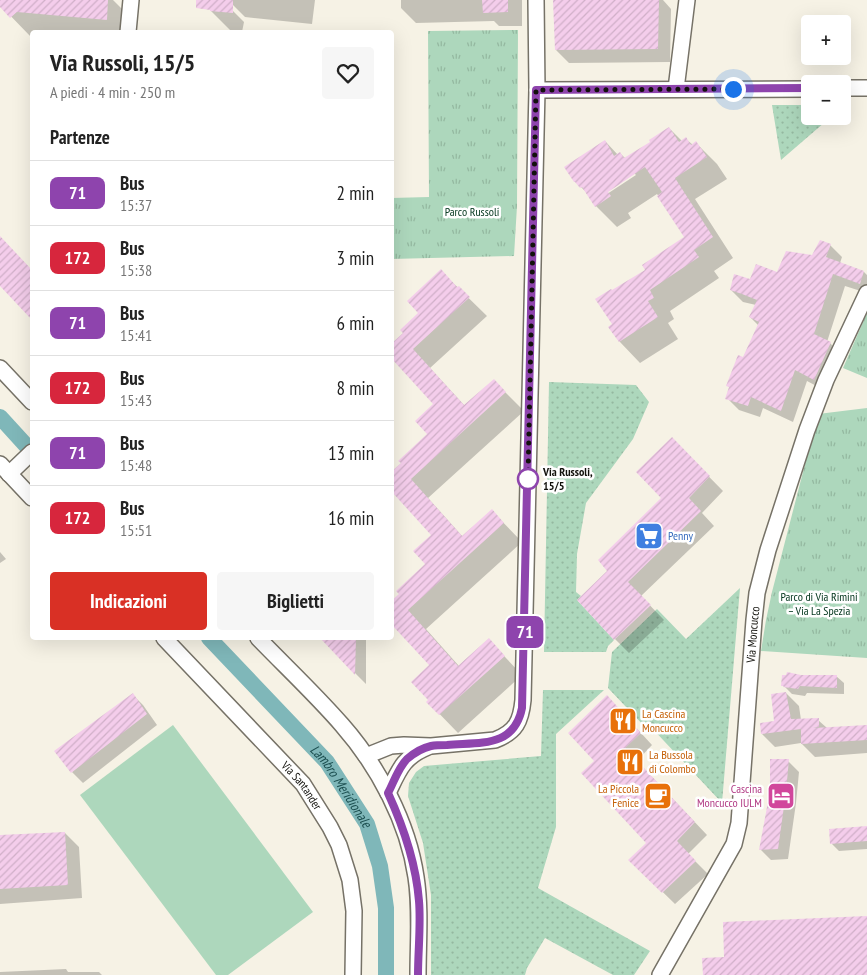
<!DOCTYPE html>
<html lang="it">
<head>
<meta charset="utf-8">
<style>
  body { margin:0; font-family:"PT Sans Narrow",sans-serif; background:#f6f6f6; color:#222; height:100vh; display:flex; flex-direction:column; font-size:19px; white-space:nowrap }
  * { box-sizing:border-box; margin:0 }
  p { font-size:16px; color:#767676 }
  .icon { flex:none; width:28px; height:28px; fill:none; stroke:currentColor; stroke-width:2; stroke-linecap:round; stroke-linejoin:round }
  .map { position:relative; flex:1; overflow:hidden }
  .drawer { position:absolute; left:30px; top:30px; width:364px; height:610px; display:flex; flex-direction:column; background:#fff; border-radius:5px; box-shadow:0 5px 20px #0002 }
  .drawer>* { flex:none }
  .badge { padding:0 10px; border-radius:8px; font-size:18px; line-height:32px }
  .fabs { position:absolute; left:801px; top:15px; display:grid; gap:10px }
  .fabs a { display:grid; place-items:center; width:50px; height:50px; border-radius:5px; background:#fff; box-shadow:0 5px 20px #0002; font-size:25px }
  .you { position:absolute; width:25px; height:25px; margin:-12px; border:4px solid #fff; border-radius:50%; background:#1a73e8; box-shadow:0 0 0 8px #1a73e833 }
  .map>.badge { position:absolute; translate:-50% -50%; box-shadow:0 0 0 2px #fff }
  h2 { padding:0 20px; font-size:19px; line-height:45px }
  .round { display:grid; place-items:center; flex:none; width:52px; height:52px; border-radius:5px; background:#f6f6f6 }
  .head { display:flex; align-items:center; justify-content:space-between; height:85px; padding:0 20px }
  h1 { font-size:24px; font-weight:700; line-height:38px }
  .button { display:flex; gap:10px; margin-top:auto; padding:10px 20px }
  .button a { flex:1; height:58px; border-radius:5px; background:#d93025; color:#fff; font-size:20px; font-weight:700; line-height:58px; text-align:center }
  .button a+a { background:#f6f6f6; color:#222 }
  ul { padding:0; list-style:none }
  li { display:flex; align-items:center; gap:15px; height:65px; padding:0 20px; border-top:1px solid #e0e0e0 }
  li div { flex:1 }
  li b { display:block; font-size:19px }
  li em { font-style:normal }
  li .badge { min-width:55px; font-weight:700; text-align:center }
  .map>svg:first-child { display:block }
  .grass { fill:url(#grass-dots) }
  .park { fill:url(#park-tufts) }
  .garden { fill:#add7bc }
  .shadow { fill:#0003; fill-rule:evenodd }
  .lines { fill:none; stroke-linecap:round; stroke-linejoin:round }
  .canal { stroke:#7fb7b9; stroke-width:16 }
  .building { fill:url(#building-hatch) }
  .street-casing { stroke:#767267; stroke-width:18 }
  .street { stroke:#fff; stroke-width:15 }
  .line-casing { stroke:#fff; stroke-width:11 }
  .line { stroke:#8e44ad; stroke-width:8 }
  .walk { stroke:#12110c; stroke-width:5; stroke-dasharray:0 9 }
  .stop-dot { fill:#fff; stroke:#8e44ad; stroke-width:2.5 }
  .labels { text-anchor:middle; stroke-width:5; stroke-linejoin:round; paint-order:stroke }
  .park-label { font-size:12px; fill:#00341b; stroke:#fff }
  .stop-label { font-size:12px; font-weight:bold; fill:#12110c; stroke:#fff; text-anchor:start }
  .shop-label { font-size:12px; fill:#366cbe; stroke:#fff; text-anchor:start }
  .street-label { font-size:12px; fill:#12110c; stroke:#fff }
  .food-label { font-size:12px; fill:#c56008; stroke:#fff; text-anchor:start }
  .hotel-label { font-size:12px; fill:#b23c85; stroke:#fff; text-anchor:end }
  .water-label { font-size:14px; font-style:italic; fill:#1b4e4f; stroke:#fff }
</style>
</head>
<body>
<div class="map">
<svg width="867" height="975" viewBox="0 0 867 975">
  <defs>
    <pattern id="grass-dots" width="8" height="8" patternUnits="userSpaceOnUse" patternTransform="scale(1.25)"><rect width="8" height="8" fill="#add7bc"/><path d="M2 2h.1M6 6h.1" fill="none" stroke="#94b8a0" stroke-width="1.8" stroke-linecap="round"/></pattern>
    <pattern id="park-tufts" width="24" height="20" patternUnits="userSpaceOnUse" patternTransform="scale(1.25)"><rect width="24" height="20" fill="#add7bc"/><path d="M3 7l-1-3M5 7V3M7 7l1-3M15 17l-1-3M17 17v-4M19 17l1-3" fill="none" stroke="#94b8a0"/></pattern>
    <pattern id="building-hatch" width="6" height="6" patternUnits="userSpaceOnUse" patternTransform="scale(1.25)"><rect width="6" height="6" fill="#f4cdeb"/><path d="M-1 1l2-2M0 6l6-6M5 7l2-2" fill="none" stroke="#d0afc8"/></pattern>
  </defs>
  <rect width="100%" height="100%" fill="#f6f2e5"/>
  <path class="grass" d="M772,105H810V116H832L781,160Z
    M549,382L636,385L649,402L633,439L586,503L577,554L576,592L581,596L577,600L614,640L608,646L606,652H544Z
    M740,588L722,803L650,726L647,729L608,688L612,652L657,609L686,639Z
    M543,690H604L556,734V827L538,888L650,951L634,975H613L545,938L527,968L525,975H431V895L423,843L408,796L409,783L416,772L424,766L541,756Z"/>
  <path class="park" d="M518,30L517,206L514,256L391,259V198L429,197L428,31Z
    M867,313V378L843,368Z
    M867,408V658L761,651L766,620L772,592L818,414Z"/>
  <path class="garden" d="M173,725L313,912L228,975H216L80,795Z"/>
  <path class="shadow" d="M0,0H113L129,16L128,32H32V38L0,5Z
    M228,0H315L312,24L245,17Z
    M401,0H522V26H499L494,21L416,23L401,8Z
    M555,0H663L671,9L670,62L569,63L556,50Z
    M223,1L244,22L242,32H232L211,11Z
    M391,74L394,77L392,100H391Z
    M669,128L682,141L686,139L693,145L696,143L717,164L727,179L695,199L733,258L714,271L719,278L670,311L674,319L668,323L678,339L640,363L620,342L614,324L613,292L646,270L686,237L657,194L628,213L631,218L617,227L596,206L591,197L581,187L605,141L618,155L620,153L626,159L652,142ZM634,173L636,175L604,196L602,194Z
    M0,237L32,271V318L0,284Z
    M830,245L842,257L840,263L864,272L867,275V293L845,286L827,342L830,343L842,356L826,391L807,381L793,422L763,408L760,417L739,410L727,398L730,388L728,386L743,358L759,326L750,317L756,305L743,302L731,290L750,280L778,274L813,256Z
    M441,271L487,316L430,368L465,406L494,381L524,411L428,498L463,537L492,511L522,542L426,629L459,666L489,640L522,675L458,733L428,702L431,666L391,622L427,564L433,535L391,489L429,434L435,405L405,333L420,313Z
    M672,439L723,491L702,513L714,526L641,596L664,620L629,653L615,639L609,571L663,498Z
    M0,552L6,559L0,563Z
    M322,638H366V684L356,674Z
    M801,676H836L844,683V694L807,693L805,696L792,694L783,685Z
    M786,693L799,706L801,720H818L827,728L867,726V753L815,757L801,743L775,747L762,734L775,722Z
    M132,694L143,705L157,725L83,783L72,772Z
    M619,709L652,745L637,761L707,835L688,854L708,874L675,904L630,860L648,843L596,761Z
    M788,761L799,772L796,803L788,859L771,860L760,849L771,791Z
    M867,828V849L839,851L832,844L831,830Z
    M65,833L79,847L82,898L0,904V837Z
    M66,969L68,972H99L102,975H0V972Z"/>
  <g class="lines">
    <g class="canal">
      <path d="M0,417L32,452"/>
      <path id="s1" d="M209,638L327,762L367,824L380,866L386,908V975"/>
    </g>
  </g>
  <path class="building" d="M0,0H108L107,20L17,12L10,18L0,7Z
    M196,0H233V13L210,11V10L196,8Z
    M482,0H508V12L483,13Z
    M553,0H659L658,49L555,50Z
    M669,127L679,142L686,137L691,145L696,141L707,157L675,178L713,237L694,250L699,257L650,290L654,298L648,301L658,317L619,342L608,327L612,324L595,299L611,289L612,290L645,270L642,265L684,237L657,196L662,192L645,167L608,192L611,196L595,207L582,187L580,188L575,182H574L564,167L605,140L614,156L620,152L624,158L650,142L649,140Z
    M0,236L32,270V320L0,286Z
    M820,240L831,244L826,257L864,271L860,284L833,274L814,334L831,342L814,380L795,370L781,411L751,397L748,406L725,399L729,387L726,386L738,355L743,357L759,322L749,317L757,300L742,294L730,290L734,274L750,279L756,264L777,272L786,251L812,255Z
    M441,269L457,287L459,286L470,297L413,349L464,405L494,379L506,392L411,479L462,536L492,509L504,523L408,610L458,666L489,638L505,656L439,715L426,702L428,700L411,682L429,665L391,624V601L399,594L396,591L425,564L413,551L431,535L391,491V472L401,463L398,461L427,434L415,421L433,404L391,358V344L403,333L400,330L418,313L407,301Z
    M672,437L710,476L689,498L701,511L628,582L651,605L614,640L577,600L607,571L598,560L661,498L636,472Z
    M320,638H356L355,675Z
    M787,672L801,675H837V688L800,686L798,689L783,687L784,686H781L782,675H786Z
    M786,692L791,719L819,718V727L813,728L867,725V740L801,744V729L761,734L760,723L774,721L771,694Z
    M133,693L147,714L71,773L54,751Z
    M607,695L641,733L625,748L695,822L677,841L696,861L662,893L628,860L646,843L581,773L594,761L568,733Z
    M770,759H789L786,792L778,849L759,850L770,791Z
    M867,826V841L830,844L829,829Z
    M65,832L68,885L0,889V835Z
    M867,916V975H703L702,958L724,957L723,922Z"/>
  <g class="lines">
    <defs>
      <g id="street">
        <path d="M128,32L131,0"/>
        <path d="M842,88H867"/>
        <path d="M676,89L687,0"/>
        <path d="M537,90L810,89"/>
        <path d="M0,368L32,402"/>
        <path d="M0,464L32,498"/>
        <path d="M9,474L32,452"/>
        <path id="s2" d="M164,638L303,784L330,827L339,845L350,880L354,911L353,975"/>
        <path d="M258,638C286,667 316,695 342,725C378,766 408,822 416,877C421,909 418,942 418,975"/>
        <path d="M366,756L391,746L404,745L431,746L495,740C516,732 521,721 523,700L537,90L536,0"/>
        <path d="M388,793C399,770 403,757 428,747"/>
        <path id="s3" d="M660,975L734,844L739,823L754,620L757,593L768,550L807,430L826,380L867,293"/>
      </g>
    </defs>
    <use href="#street" class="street-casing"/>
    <use href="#street" class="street"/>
  </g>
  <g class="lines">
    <defs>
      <path id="line" d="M418,975C418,951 421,925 419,901C416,863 404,828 388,793C394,782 398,768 407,759C414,753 422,748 431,746C436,745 442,745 447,745C480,742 514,748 522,708L536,90L810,88"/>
    </defs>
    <use href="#line" class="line-casing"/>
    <use href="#line" class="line"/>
    <path class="walk" d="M528,479L536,90L733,89"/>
  </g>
  <defs>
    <symbol id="supermarket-square" viewBox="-11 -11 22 22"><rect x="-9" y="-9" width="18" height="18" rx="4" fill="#3f7fe0" stroke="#fff"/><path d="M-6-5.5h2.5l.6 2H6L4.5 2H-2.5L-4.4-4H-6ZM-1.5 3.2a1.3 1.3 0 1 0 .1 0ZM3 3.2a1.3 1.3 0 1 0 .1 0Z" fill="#fff"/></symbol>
    <symbol id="restaurant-square" viewBox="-11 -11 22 22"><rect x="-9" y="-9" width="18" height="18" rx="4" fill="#e8710a" stroke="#fff"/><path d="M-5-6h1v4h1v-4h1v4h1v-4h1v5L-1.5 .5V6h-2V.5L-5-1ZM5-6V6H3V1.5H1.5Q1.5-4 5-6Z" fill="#fff"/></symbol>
    <symbol id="cafe-square" viewBox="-11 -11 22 22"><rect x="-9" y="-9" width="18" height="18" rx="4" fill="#e8710a" stroke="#fff"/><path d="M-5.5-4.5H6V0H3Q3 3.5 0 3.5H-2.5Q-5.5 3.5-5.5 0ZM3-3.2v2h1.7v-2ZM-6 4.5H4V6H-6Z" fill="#fff"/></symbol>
    <symbol id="hotel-square" viewBox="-11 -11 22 22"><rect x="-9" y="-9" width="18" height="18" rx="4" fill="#d1479c" stroke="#fff"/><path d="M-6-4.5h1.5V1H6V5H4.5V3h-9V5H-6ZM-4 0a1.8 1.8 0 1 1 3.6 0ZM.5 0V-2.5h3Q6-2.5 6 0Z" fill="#fff"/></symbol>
  </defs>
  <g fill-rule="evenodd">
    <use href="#supermarket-square" x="633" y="520" width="32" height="32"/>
    <use href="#restaurant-square" x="607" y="705" width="32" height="32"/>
    <use href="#restaurant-square" x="614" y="746" width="32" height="32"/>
    <use href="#cafe-square" x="642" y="780" width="32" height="32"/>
    <use href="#hotel-square" x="765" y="780" width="32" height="32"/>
  </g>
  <circle class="stop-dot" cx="528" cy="479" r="10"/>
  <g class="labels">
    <g class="park-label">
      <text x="472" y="216">Parco Russoli</text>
      <text x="819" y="601">Parco di Via Rimini<tspan x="819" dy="14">– Via La Spezia</tspan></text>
    </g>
    <g class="stop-label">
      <text x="543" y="476">Via Russoli,<tspan x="543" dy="14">15/5</tspan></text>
    </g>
    <g class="shop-label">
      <text x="668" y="540">Penny</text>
    </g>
    <g class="street-label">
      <text dy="4" stroke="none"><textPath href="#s3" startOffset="361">Via Moncucco</textPath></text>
      <text dy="4" stroke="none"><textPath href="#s2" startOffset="202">Via Santander</textPath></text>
    </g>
    <g class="food-label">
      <text x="642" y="718">La Cascina<tspan x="642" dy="14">Moncucco</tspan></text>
      <text x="649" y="759">La Bussola<tspan x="649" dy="14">di Colombo</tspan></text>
      <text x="639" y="793" text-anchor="end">La Piccola<tspan x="639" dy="14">Fenice</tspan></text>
    </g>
    <g class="hotel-label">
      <text x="762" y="793">Cascina<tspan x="762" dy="14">Moncucco IULM</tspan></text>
    </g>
    <g class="water-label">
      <text dy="5" stroke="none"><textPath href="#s1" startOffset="199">Lambro Meridionale</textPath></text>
    </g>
  </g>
</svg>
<div class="fabs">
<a>+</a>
<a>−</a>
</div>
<div class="you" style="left:733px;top:89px"></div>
<b class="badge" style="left:525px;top:632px;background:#8e44ad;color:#fff">71</b>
<section class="drawer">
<div class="head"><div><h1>Via Russoli, 15/5</h1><p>A piedi · 4 min · 250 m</p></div><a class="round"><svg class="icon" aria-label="heart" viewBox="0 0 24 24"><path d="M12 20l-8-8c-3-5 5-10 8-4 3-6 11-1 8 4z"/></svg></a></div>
<h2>Partenze</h2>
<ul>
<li><span class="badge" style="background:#8e44ad;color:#fff">71</span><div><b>Bus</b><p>15:37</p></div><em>2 min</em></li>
<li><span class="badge" style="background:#d7263d;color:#fff">172</span><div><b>Bus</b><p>15:38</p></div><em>3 min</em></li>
<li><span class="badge" style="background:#8e44ad;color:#fff">71</span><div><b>Bus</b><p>15:41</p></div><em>6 min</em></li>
<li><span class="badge" style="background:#d7263d;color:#fff">172</span><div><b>Bus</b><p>15:43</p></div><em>8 min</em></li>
<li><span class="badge" style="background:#8e44ad;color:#fff">71</span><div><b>Bus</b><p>15:48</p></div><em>13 min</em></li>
<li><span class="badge" style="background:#d7263d;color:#fff">172</span><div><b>Bus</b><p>15:51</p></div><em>16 min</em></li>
</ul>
<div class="button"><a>Indicazioni</a><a>Biglietti</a></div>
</section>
</div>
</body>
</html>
